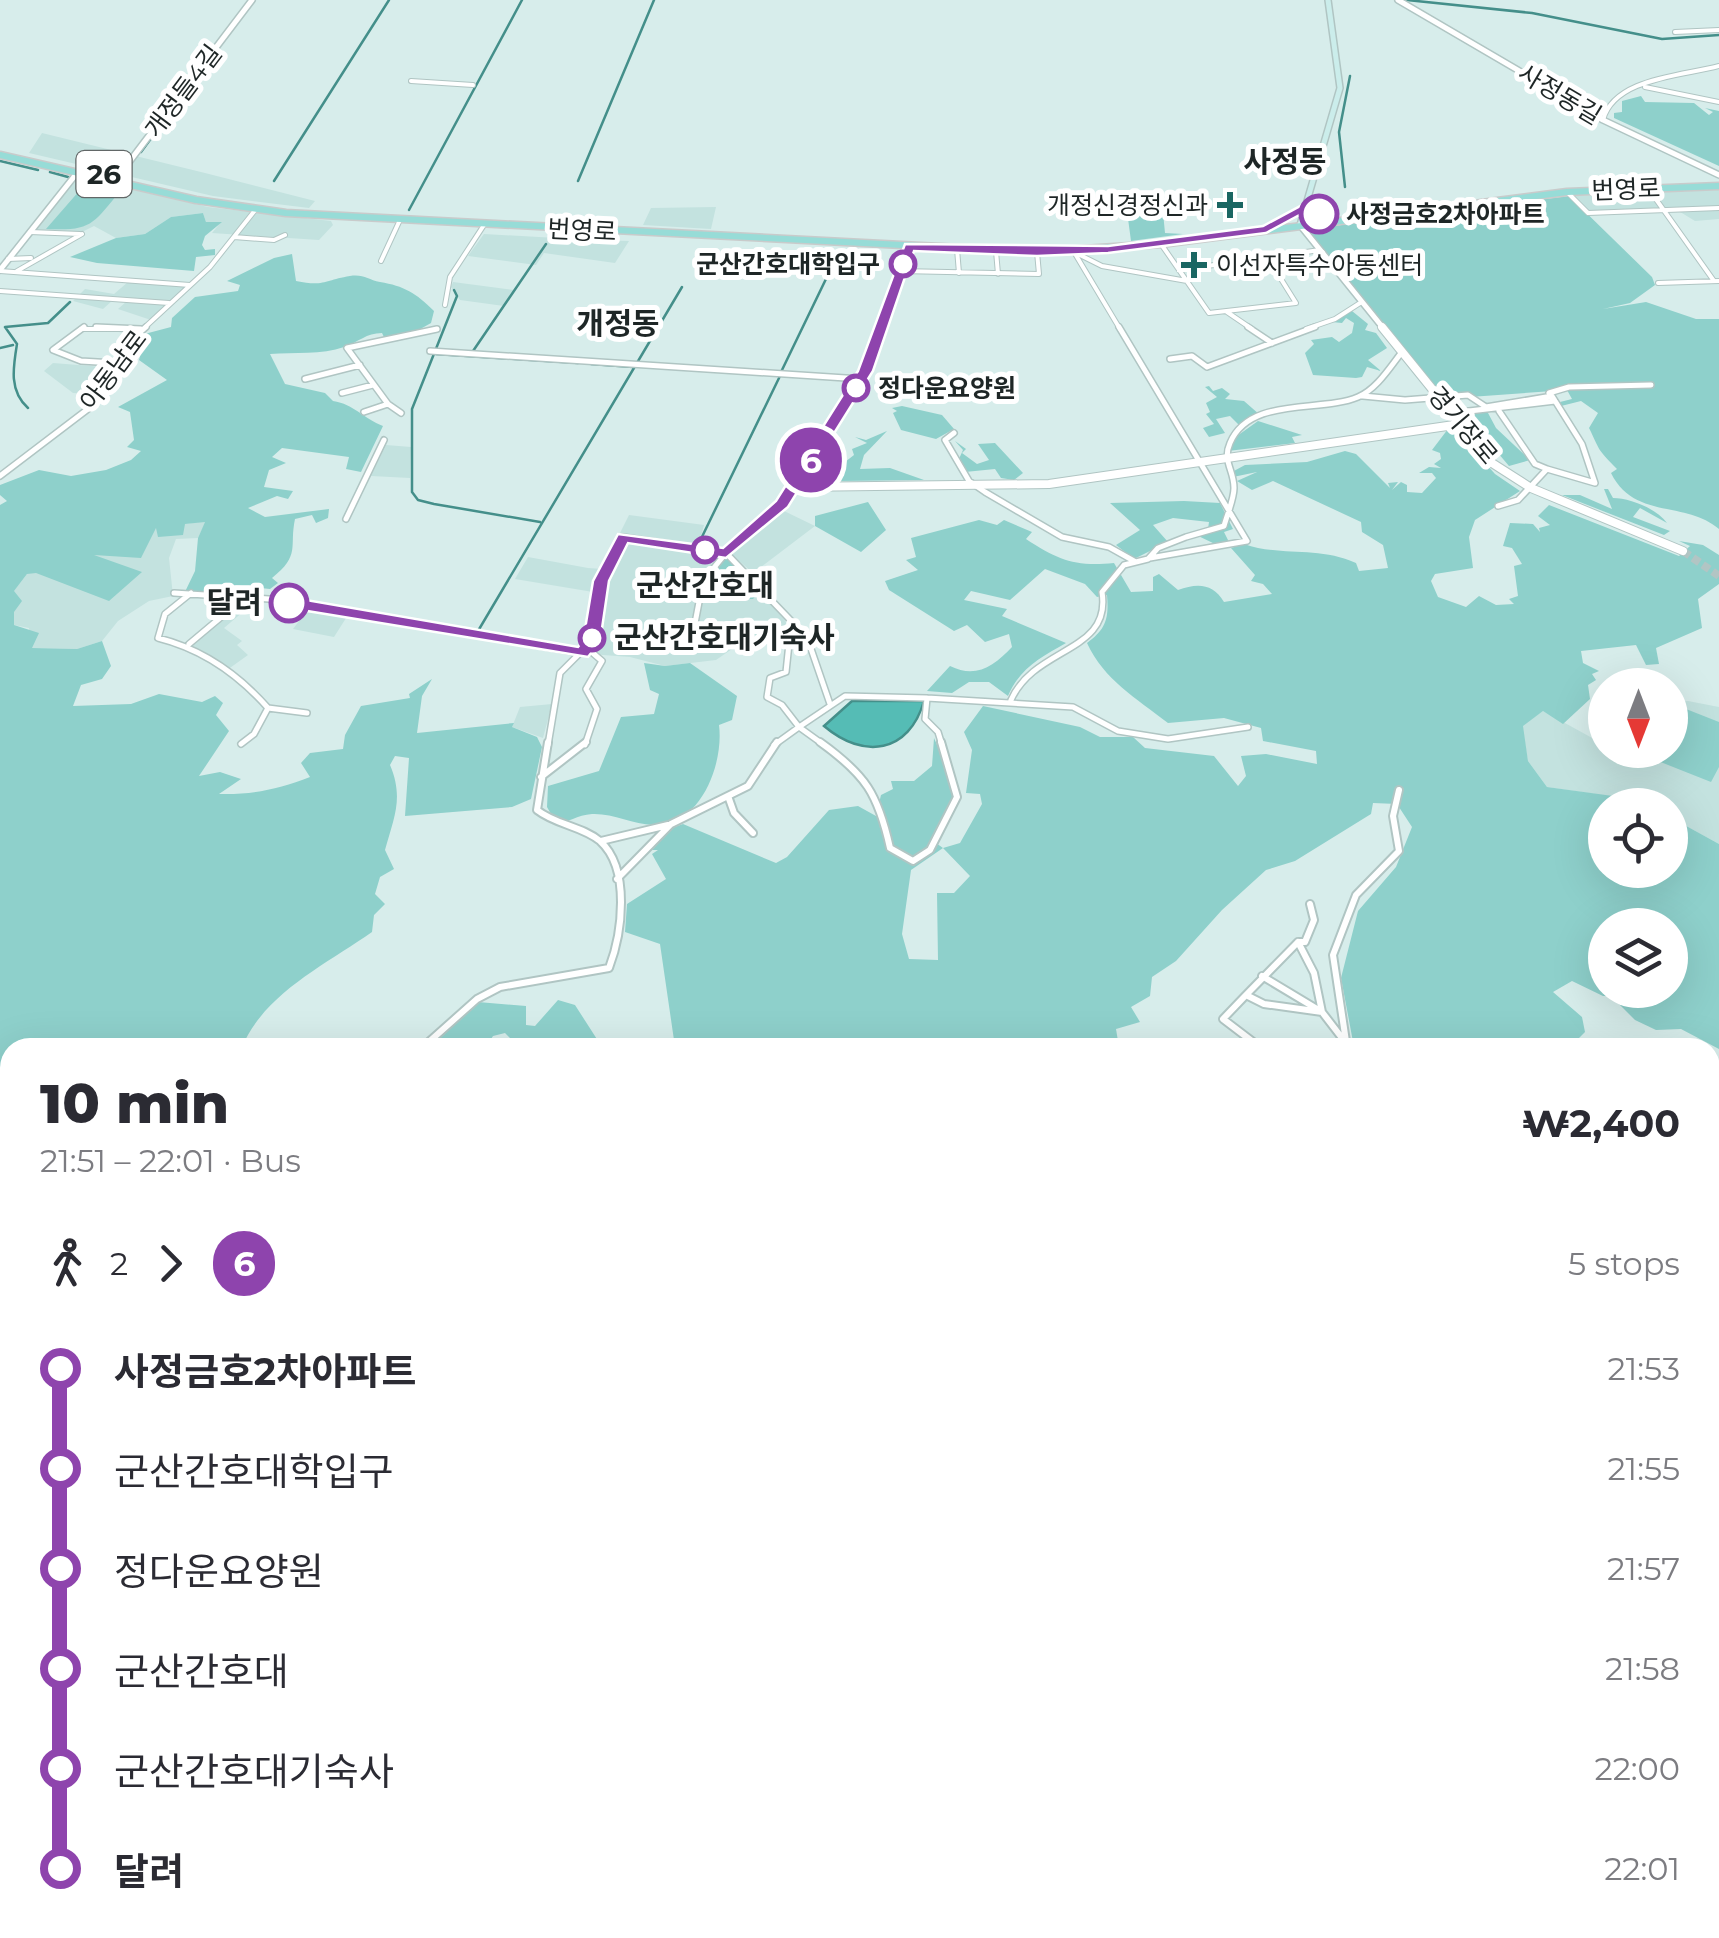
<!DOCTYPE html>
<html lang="en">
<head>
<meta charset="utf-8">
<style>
  body { margin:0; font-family:Montserrat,"Noto Sans KR",sans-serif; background:#f2f2f3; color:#2b2b33; height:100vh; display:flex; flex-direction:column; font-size:38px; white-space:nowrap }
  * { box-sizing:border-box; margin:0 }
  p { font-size:32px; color:#7c7c81 }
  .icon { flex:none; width:55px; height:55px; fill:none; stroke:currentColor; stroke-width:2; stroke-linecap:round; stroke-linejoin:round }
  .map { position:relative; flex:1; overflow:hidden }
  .drawer { position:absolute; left:0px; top:1038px; width:1720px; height:902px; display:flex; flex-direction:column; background:#fff; border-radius:30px 30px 0 0; box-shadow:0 10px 40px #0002 }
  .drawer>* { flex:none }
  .badge { padding:0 20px; border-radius:32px; font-size:35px; line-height:65px }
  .needle { width:65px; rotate:180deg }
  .fabs { position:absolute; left:1588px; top:668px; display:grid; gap:20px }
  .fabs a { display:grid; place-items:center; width:100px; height:100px; border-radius:50%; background:#fff; box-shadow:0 10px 40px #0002; font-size:50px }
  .map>.badge { position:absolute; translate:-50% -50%; box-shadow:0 0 0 5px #fff }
  .legs { display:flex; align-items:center; gap:15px; height:110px; padding:0 40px; font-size:32px }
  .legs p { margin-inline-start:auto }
  .overview { display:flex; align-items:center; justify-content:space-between; height:170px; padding:0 40px }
  h1 { font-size:55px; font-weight:800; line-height:75px }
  ul { padding:0 40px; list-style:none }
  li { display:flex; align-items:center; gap:35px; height:100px; font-size:38px }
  li i { display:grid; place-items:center; width:15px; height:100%; margin:0 12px; background:currentColor }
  li i::after { content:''; width:25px; height:25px; margin:-12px; border:8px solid; border-radius:50%; background:#fff }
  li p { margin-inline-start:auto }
  li:first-child i { background:linear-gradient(#0000 50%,currentColor 0) }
  li:last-child i { background:linear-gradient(currentColor 50%,#0000 0) }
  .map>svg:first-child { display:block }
  .built { fill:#c3e2df }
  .green { fill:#8ed0cb; fill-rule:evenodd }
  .water { fill:#55bcb5; stroke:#448f8a; stroke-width:2.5 }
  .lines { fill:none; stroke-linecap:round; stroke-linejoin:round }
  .stream-far1 { stroke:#448f8a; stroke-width:2.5 }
  .stream { stroke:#448f8a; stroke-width:4 }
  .tertiary-tunnel { stroke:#b2c5c4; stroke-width:8; stroke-dasharray:8 4; stroke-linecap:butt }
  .minor-far3-casing { stroke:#b0c5c3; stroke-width:6 }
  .minor-far2-casing { stroke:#b0c5c3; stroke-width:8 }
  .minor-far1-casing { stroke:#b0c5c3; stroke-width:10 }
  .minor-casing { stroke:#b0c5c3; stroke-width:11 }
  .tertiary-far2-casing { stroke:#b0c5c3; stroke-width:8 }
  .tertiary-far1-casing { stroke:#b0c5c3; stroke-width:10 }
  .tertiary-casing { stroke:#b0c5c3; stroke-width:15 }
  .secondary-casing { stroke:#b0c5c3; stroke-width:8 }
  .primary-far1-casing { stroke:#c9cbcb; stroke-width:9 }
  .primary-casing { stroke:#c9cbcb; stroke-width:16 }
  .minor-far3 { stroke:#fff; stroke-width:4 }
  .minor-far2 { stroke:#fff; stroke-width:5 }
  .minor-far1 { stroke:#fff; stroke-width:6 }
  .minor { stroke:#fff; stroke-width:8 }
  .tertiary-far2 { stroke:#fff; stroke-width:5 }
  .tertiary-far1 { stroke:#fff; stroke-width:8 }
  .tertiary { stroke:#fff; stroke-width:11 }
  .secondary { stroke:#cbedeb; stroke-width:5 }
  .primary-far1 { stroke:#97dcd7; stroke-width:6 }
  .primary { stroke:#97dcd7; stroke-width:12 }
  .line-1 { fill:#8e44ad; stroke:#fff; stroke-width:2.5 }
  .poi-dot { fill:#1a6662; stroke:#fff; stroke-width:4 }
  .stop-1-dot { fill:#fff; stroke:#8e44ad; stroke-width:5 }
  .labels { text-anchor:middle; stroke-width:10; stroke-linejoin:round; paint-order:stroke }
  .far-street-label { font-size:25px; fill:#1e2626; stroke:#fff }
  .far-poi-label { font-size:25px; fill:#1e2626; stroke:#fff; text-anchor:end }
  .far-stop-label { font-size:25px; font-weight:bold; fill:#1e2626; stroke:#fff; text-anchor:start }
  .shield { fill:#fff; stroke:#626767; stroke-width:2.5 }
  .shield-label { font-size:28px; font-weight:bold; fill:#1e2626 }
  .far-quarter-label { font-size:30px; font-weight:bold; fill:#1e2626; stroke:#fff }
  .stop-label { font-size:30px; font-weight:bold; fill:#1e2626; stroke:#fff }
</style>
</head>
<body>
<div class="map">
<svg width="1719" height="1938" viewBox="0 0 1719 1938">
  <rect width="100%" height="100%" fill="#d7edeb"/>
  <path class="built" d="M42,133L205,173L315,201L309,208L213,196L29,153Z
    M79,177L208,207L331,221L333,225L319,240L212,233L221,222H206L203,213L171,217L145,234L116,238L94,226L80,233L35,230Z
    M1719,190V219L1695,221L1677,210L1590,215L1572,196Z
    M716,207L711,229L643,225L651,208Z
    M484,234L592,240L629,241L615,263L544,253L536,265L468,256Z
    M128,282L189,285L151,320L118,309L127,301L113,300L103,309L73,301L85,289L114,294Z
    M453,282L514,290L504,306L460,300L451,287Z
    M53,363L103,367L101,372H106L93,394L73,393L44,371Z
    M386,445L411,447L410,478L371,476Z
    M782,510L815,526L753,573L730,553Z
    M629,515L704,525L697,551L715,555L697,599L764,596L792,629L751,636L716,660L665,666L630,657L590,654L605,581L624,542L620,533Z
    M206,521L198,538L176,539L169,558L173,596L149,601L118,621L102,641L77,649L31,648L29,628L14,625L13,592L27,574L156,528Z
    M528,557L588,568L602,569L593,592L515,579Z
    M245,598L257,600L224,628L242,641L237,645L248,655L227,670L189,646Z
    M309,608L348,615L334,637L293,629Z
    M1688,701L1719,707V844L1670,817V805L1547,787L1528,761L1522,726L1543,711L1605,745V750H1670V703Z
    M552,704L543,738L512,727L520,707Z
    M853,1930H967L1000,1938H841Z"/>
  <path class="green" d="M1641,96L1645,102L1694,103L1709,115L1713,112L1705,108L1719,111V166L1614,118V113L1622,112V101Z
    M87,182L121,190C92,225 92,231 46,229Z
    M1195,196V200L1162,202L1165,233L1183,234L1131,241L1127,211L1160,212V201H1134V207L1124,206L1123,201L1063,205V200Z
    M1569,196L1652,277L1655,285L1630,303L1603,309L1646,302L1696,319H1719V529C1685,500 1634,520 1611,473L1617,469C1596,448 1600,450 1589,428L1598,413L1581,401L1561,406L1560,402L1572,399L1567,390L1442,399L1307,234L1318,228Z
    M203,213L206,222H222L205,236L202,245L205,250L215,249V255L196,257L194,271L97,263L70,257L116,238L145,234L171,217Z
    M292,254L296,281C324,287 325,280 350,276C364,274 368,280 380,282C404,286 416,293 434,311L431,323L415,332L385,339L382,333C366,333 359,342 344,347C322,355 294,352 270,354L285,384L325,393L333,401C354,404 364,419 383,426L361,472L346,469L349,457L282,448L272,457L286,463L269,470L264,487L293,491L288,499L277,496L248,508L265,517L329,509L328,518L316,523L312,515L295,519C289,547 301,555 272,578L278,583L270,589L224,584L212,595L183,596L195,571L198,538L205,522L185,524L183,535L158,537L156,528L141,558L94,555L142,572L109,601L36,573L27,574L14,591L22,601L14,612V625L39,633L32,648L77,649L102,641L111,666L102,679L81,685L73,706L131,704L159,694L202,702L215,696L223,703L216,715L229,731L199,776L220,772L241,779L219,794C252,795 279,789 310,777L301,763L310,753L343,749L345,735L361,706L410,698L409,694L432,679L422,696L417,733L514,723L512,727L537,737L542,747L531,799L512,807L405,816L409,758L395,756L390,765C404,798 394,817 385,850L394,869L380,877L375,894L385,904L374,915L372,932C325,965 265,993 242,1047H214L212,1038L176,1048H10V1173L0,1181V505L7,501L0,495V485L39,470L71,476L106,470L131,460L141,451L127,447L134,440L130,412L118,407L167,380L139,360L141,353L124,352L137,336L171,327L172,318L195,297L238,291L240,285L227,281L274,258Z
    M1352,311L1368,324L1365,330L1376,333L1387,348L1368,360L1381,371L1367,367L1362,377L1356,378L1313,375L1305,353L1314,344L1311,340L1332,337L1339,342L1352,333L1354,323L1346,318L1342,323L1332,322Z
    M1209,386L1213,391L1222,388L1230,394L1225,399L1244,401L1260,415L1241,427L1230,416L1216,419L1225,433L1209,437L1203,428L1214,424L1206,414L1210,412L1206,403L1217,397L1205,387Z
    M902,406L942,415L954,429L936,439L901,430L893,413L897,411L892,408Z
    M1478,410L1488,413L1496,428L1530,460L1509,466L1464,413Z
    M1258,421L1302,435L1292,437L1295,443L1228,451L1237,436Z
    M1451,425L1495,474L1520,491L1475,520L1469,537L1473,568L1435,574L1431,581L1438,597L1466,607L1479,596L1496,605L1514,604L1509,599L1518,596L1514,566L1522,564L1512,548L1503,546L1510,523L1533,524L1540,532L1539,528L1550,525L1538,516L1549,505L1679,556L1690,546L1679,541L1703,545L1719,555V584L1698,599L1702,628L1656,648L1659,664L1646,665L1636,645L1581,651L1583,663L1599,671L1592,674L1596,680L1588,685L1590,699L1563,724L1543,711L1523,726L1528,761L1547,787L1635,799L1647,805H1605V870H1670V817L1719,844V1049L1681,1029L1656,1030L1635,1020L1611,996H1603L1572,981L1553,992L1582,1017L1585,1032L1570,1047H1354L1341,978L1358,911L1396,867L1412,827L1397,804L1373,803L1371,814L1295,861L1266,870L1222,910L1176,961L1152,977L1150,996L1131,1007L1140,1022L1116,1029L1119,1047H675L660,944L625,932L627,904L666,879L652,854L658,850H652L672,828L683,824L776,863L787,857L829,810L858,806L876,816L881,795L893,789L891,781H914L932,766L934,738L957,790L936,843L943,848L960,843L982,804L980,794L966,793L972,750L964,732L983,706L1080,727L1100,737H1133L1145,748L1214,756L1238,786L1246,776L1241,756L1266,754L1317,764L1316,751L1263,741L1261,728L1224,718L1168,723C1136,698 1104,680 1087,643C1106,629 1109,619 1107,595L1097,597L1085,584L1045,569L1010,600L971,591L964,600L1007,609L1002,616L1066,643C1041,657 1019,669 1008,696L989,682H969L952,693L927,691L950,666C976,679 994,666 1012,647L1009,634L985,642L967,625L954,631L889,590L885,581L918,570L906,560L916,557L911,538L979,520L997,525L1004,520L1032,532L1026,539C1058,560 1075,567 1114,563L1131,592L1153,591V577L1159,574L1178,590C1197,583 1213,583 1224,602L1272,594L1263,584L1251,581L1255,575L1231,548L1244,544C1281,557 1318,546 1356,563L1359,571L1388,568L1383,545L1362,532L1361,522L1273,481L1252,490L1237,481L1257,472L1233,477L1232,472L1245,465L1307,462L1345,451L1356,454L1390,488L1388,483L1398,482L1392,490L1401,482L1407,485V492L1422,493L1436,478L1432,473H1419L1429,467L1441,468L1434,464L1441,459L1440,453L1432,450ZM943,848L970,876L954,893H937L938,960L909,959L902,934L911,870ZM1605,925H1670V990H1605Z
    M887,431L864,455L860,469L890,468L924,480L838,481L842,473L836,469L854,455L852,449L867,443L855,437L866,440Z
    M955,441L966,449L962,453L977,464L989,460L978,444L995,443L1023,473L1014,480L1001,478L995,469L965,472L958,461L963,450Z
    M1604,489H1608L1613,498C1629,498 1656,508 1667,523L1640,508L1633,517L1670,531L1664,535L1562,495H1580L1612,509Z
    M1184,501L1220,503L1233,529L1224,532L1229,542L1215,544L1192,533L1208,529L1209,522L1173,518L1153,525L1168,542L1134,559L1116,545L1140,530L1110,503Z
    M868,502L886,530L861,552L815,526V516Z
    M727,557L760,591L753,599H700L712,571Z
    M644,663L665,666L690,663L737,696L732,720L719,725C724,763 701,827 653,825C633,824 612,813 592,814C577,815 568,823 556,823L547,807L548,786L599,771L621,717L654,714L659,694L650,690Z
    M1686,709L1719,722V767L1711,782L1658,761L1664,750H1670V738Z
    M558,1000L575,1005L602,1047H505L511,1039L505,1033L493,1036L486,1047H431L478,1002L526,1006V1025L535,1026Z
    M10,1266V1400L0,1407V1267Z
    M10,1445V1837L0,1840V1450Z
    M49,1930H409L411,1938H44Z"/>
  <path class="water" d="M852,701H924C909,753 864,760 824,726Z"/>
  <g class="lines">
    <path class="stream-far1" d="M1407,0L1532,13L1662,39L1719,35
      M165,118L186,92
      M141,152L155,133
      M0,161L38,170
      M50,172L68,177
      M274,181L389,0
      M578,181L654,0
      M1345,187L1339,132L1350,76
      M409,210L522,0
      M454,290L457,296L412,409V492L418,500L434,504L540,522
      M0,348L13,345
      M436,354L578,363
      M471,354L546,244
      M591,364L633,367
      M782,370L839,252
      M28,408C9,391 13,368 17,344L5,327L48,323L70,302
      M716,547L699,543L780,376
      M478,631L682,287"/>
    <path class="stream" d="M1710,1663L1719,1658
      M553,1938L558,1930"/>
    <path class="tertiary-tunnel" d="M1683,551L1719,576"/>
    <defs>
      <path id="minor-far3" d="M1675,32L1719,30
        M411,81L473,85
        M1645,87L1719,102
        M1603,120C1614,78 1681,76 1719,66
        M1648,188L1714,281
        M1567,192L1588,213L1719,208
        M30,232L80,234
        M234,237L274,240L285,235
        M1161,244L1209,313L1296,303L1281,279
        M957,249L959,273
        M996,251L998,274
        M8,259L31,258
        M381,261L399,222
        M1179,270L1320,250
        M0,271L190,285
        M17,271L82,234
        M900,271L1039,274L1037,252
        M1658,283L1719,281
        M0,291L169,303
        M445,305L450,277L484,225
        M1227,312L1252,329
        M81,329H141
        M143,329L210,267L256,209
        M879,329L909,246
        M1120,329L1074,252L1102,266L1187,281
        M1306,329L1335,319L1360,303"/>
      <path id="minor-far2" d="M84,327L53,350L81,361L114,363
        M96,327L141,329
        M1119,327L1247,541L1150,558
        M1248,327L1272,343
        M430,351L861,379
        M1170,359L1192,356L1207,367L1315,327
        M305,379L360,365
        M342,393L373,385
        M1363,396L1405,400L1468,395L1486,407L1552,396L1549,393L1569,387L1651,385
        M1499,411L1535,464L1547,469
        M364,412L388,404
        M401,413L388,404L347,348L437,329
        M1452,413L1555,401
        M954,433L945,440L969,481L985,492L1062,537L1109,547L1134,561
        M0,476L88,409L129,342L146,327
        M1498,506L1518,500L1547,469L1595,483L1582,444L1552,396
        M346,519L384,440
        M174,593L269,599L581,653
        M191,593L165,614L158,638C202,649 238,674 268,708L307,713
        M798,628L809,643L830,704
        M692,639L703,581L726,553L798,628L790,634L761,635
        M189,644L245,597
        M927,698L1073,707L1118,731L1168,739L1248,727
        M927,698L925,719L938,732L942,745
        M1011,700C1035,646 1112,653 1102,592L1124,565L1148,559L1158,548L1186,537L1224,526C1227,515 1234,499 1234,488C1234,470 1222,461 1230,443C1250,396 1320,413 1358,397C1377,389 1390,367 1402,352
        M241,744L254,734L268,708
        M548,745L560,673L591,642L601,581L623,537L726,553L782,504L859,384L880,327
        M585,745L597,709L586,689L602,661L587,648
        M774,745L799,727L782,705L767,697L770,678L786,672L790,634
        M824,745L799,727L845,696L927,698"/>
      <path id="minor-far1" d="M820,742C866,775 878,794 890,848L913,861L930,850L957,797L941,742
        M541,777L586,742
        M728,796L734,813L753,833
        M601,841L668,825
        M617,879L671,824L748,786L777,742
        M1298,942H1305L1314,920L1310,904
        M1298,942L1314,973L1322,1012L1264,1004L1246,995Z
        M1262,976L1322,1012L1342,1038
        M1246,995L1223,1019L1261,1048
        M422,1048L477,999L500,987L609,968C622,934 631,869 600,841C582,826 556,825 537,810L548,742
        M1347,1048L1333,955L1356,895L1399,851L1393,816L1399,790"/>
      <path id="minor" d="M0,1399L10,1393
        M1710,1399L1719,1409
        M0,1912L10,1938
        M1265,1930L1269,1938"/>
      <path id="tertiary-far2" d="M1398,0L1603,120L1719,175
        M114,182L252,0
        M1300,225L1384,329
        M0,270L77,173"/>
      <path id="tertiary-far1" d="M1382,327L1492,463L1531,488L1683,551
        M794,487L1049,484L1461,424"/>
      <path id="tertiary" d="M1710,1308L1719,1296
        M1219,1938L1225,1930"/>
      <path id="secondary" d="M1300,225L1340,88L1328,0"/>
      <path id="primary-far1" d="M0,155L196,200L286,213L1037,252L1161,244L1567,192L1719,186
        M1276,224L1306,207L1332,216"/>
      <path id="primary" d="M1715,1938L1719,1937"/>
    </defs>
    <use href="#minor-far3" class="minor-far3-casing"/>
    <use href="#minor-far2" class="minor-far2-casing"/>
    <use href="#minor-far1" class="minor-far1-casing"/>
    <use href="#minor" class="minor-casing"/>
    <use href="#tertiary-far2" class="tertiary-far2-casing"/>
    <use href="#tertiary-far1" class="tertiary-far1-casing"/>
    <use href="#tertiary" class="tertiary-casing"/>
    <use href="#secondary" class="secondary-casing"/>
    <use href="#primary-far1" class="primary-far1-casing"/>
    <use href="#primary" class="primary-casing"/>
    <use href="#minor-far3" class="minor-far3"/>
    <use href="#minor-far2" class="minor-far2"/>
    <use href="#minor-far1" class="minor-far1"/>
    <use href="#minor" class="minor"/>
    <use href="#tertiary-far2" class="tertiary-far2"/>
    <use href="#tertiary-far1" class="tertiary-far1"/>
    <use href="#tertiary" class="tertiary"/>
    <use href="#secondary" class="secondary"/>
    <use href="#primary-far1" class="primary-far1"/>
    <use href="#primary" class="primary"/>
  </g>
  <path class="line-1" d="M1306,203L1323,212V217L1305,212L1266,233L1108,253L1037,256L914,251L873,371L788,507L726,558L628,543L609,581L600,642L588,657L289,608L281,603L289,597L578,647L583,641L593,581L618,534L723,548L776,501L858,371L905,244L1108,246L1263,226Z"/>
  <g class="poi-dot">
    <path d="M1225 190h10v10h10v10h-10v10h-10v-10h-10v-10h10z"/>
    <path d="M1189 250h10v10h10v10h-10v10h-10v-10h-10v-10h10z"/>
  </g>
  <g class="stop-1-dot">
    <circle cx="1319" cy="214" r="18"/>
    <circle cx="903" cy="264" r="12"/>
    <circle cx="856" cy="388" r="12"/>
    <circle cx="705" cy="550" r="12"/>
    <circle cx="289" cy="603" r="18"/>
    <circle cx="592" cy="638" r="12"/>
  </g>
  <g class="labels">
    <g class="far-street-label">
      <text transform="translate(183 91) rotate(-53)" y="9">개정들4길</text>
      <text transform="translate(1560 94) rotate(31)" y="9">사정동길</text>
      <text transform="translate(1626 189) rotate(-2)" y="9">번영로</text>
      <text transform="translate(582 230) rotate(3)" y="9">번영로</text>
      <text transform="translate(113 370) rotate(-53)" y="9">아동남로</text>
      <text transform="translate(1463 425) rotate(50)" y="9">경기장로</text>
    </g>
    <g class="far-poi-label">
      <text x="1208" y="214">개정신경정신과</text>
      <text x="1216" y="274" text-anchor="start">이선자특수아동센터</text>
    </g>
    <g class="far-stop-label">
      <text x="1346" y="223">사정금호2차아파트</text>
      <text x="880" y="273" text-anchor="end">군산간호대학입구</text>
      <text x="878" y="397">정다운요양원</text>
    </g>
    <rect class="shield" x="76.5" y="151" width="55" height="46" rx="8"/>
    <g class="shield-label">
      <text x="104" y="184">26</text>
    </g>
    <g class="far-quarter-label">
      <text x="1285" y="172">사정동</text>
      <text x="618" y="334">개정동</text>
    </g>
    <g class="stop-label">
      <text x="705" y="596">군산간호대</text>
      <text x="262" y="613" text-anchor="end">달려</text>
      <text x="614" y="648" text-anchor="start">군산간호대기숙사</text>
    </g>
  </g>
</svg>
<div class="fabs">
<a><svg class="needle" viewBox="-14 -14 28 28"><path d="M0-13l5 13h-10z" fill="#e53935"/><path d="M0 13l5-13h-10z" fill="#7c7c81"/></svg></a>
<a><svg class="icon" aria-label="locate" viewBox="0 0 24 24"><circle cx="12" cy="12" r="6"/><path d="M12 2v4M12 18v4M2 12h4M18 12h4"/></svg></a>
<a><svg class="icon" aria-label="layers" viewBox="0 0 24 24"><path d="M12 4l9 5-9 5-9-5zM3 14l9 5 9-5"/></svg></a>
</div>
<b class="badge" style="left:811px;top:460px;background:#8e44ad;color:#fff">6</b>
<section class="drawer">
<div class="overview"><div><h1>10 min</h1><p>21:51 – 22:01 · Bus</p></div><b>₩2,400</b></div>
<div class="legs"><svg class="icon" aria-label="walk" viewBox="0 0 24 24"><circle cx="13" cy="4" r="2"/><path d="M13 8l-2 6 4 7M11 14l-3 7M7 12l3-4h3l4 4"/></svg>2<svg class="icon" aria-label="forward" viewBox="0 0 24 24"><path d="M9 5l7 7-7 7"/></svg><b class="badge" style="background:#8e44ad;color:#fff">6</b><p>5 stops</p></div>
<ul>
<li><i style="color:#8e44ad"></i><b>사정금호2차아파트</b><p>21:53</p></li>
<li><i style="color:#8e44ad"></i><span>군산간호대학입구</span><p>21:55</p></li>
<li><i style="color:#8e44ad"></i><span>정다운요양원</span><p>21:57</p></li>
<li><i style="color:#8e44ad"></i><span>군산간호대</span><p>21:58</p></li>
<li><i style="color:#8e44ad"></i><span>군산간호대기숙사</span><p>22:00</p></li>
<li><i style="color:#8e44ad"></i><b>달려</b><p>22:01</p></li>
</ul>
</section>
</div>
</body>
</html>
